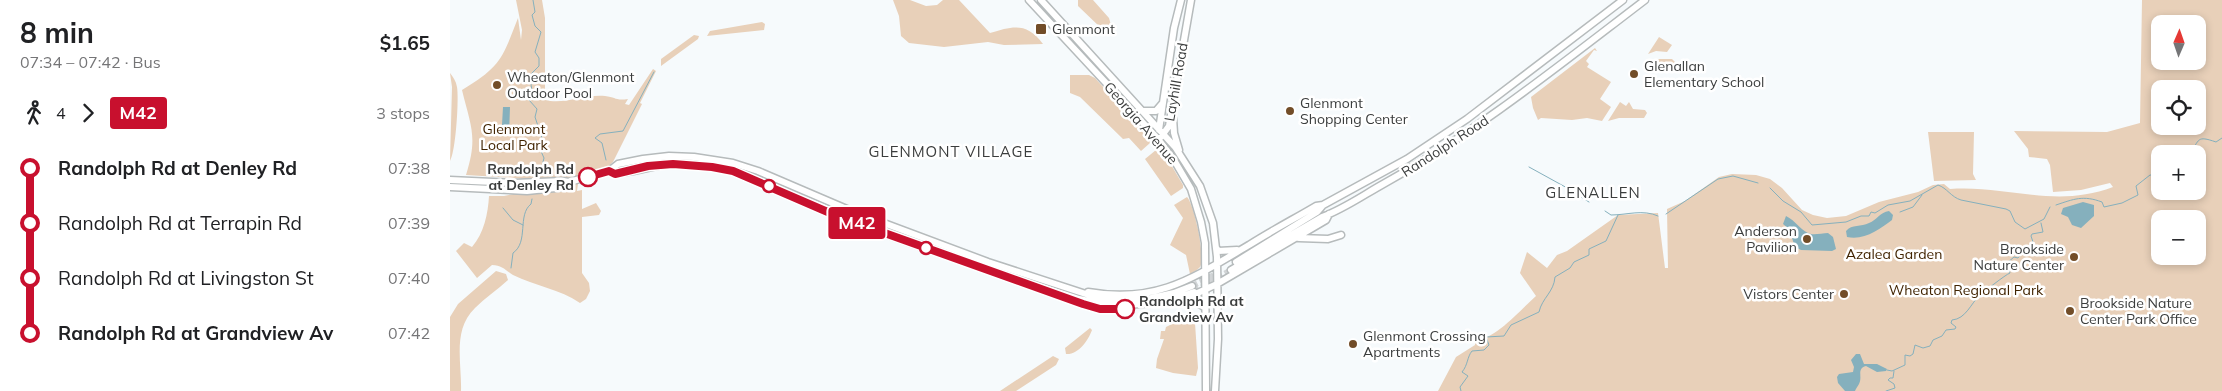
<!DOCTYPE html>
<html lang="en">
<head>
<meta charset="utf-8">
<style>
  body { margin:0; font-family:Mulish,sans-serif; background:#f6f6f6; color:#202124; height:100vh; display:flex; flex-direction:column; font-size:19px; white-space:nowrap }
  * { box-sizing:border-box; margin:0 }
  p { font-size:16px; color:#757577 }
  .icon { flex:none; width:28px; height:28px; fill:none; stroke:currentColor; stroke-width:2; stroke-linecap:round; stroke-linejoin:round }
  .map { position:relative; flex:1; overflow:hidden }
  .side { display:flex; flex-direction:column; background:#fff; width:450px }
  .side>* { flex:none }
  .badge { padding:0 10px; border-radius:4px; font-size:18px; line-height:32px }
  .needle { width:32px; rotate:2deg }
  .controls { position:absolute; left:1701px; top:15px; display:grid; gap:10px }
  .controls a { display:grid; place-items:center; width:55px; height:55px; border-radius:10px; background:#fff; box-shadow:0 2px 8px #0003; font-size:25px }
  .map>.badge { position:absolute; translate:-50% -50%; box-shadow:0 0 0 2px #fff }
  .legs { display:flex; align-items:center; gap:8px; height:55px; padding:0 20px; font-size:16px }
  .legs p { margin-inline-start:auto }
  .overview { display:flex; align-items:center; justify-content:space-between; height:85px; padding:0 20px }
  h1 { font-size:28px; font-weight:700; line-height:38px }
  ul { padding:0 20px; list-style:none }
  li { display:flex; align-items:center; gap:18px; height:55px; font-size:19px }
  li i { display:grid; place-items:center; width:8px; height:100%; margin:0 6px; background:currentColor }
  li i::after { content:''; width:12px; height:12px; margin:-6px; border:4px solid; border-radius:50%; background:#fff }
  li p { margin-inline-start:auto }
  li:first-child i { background:linear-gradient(#0000 50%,currentColor 0) }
  li:last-child i { background:linear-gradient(currentColor 50%,#0000 0) }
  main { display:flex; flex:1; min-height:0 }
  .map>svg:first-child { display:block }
  .green { fill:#e8d0b9; fill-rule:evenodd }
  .water { fill:#85b0bd }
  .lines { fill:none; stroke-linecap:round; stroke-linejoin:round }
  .stream { stroke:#85b0bd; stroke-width:1 }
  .major-tunnel { stroke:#d1d4d6; stroke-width:6; stroke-dasharray:6 3; stroke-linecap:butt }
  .major-casing { stroke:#b6bbbc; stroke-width:9 }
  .major { stroke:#fff; stroke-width:6 }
  .line-1-casing { stroke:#fff; stroke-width:11 }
  .line-1 { stroke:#c8102e; stroke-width:8 }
  .poi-dot { fill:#724d28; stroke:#fff; stroke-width:2 }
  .stop-1-dot { fill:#fff; stroke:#c8102e; stroke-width:2.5 }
  .labels { text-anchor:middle; stroke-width:5; stroke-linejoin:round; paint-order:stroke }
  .poi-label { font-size:14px; fill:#3b3d3d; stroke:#fff; text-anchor:start }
  .street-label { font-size:14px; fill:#3b3d3d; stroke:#fff }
  .park-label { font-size:14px; fill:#402300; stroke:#fff }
  .stop-label { font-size:14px; font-weight:bold; fill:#3b3d3d; stroke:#fff; text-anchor:end }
  .neighbourhood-label { font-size:15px; letter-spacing:1px; fill:#3b3d3d; stroke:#fff }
</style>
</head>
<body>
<main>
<section class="side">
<div class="overview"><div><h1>8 min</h1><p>07:34 – 07:42 · Bus</p></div><b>$1.65</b></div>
<div class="legs"><svg class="icon" aria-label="walk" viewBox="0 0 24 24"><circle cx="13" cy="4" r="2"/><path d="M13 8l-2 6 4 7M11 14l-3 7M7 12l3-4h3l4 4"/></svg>4<svg class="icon" aria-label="forward" viewBox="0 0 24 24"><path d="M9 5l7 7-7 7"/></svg><b class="badge" style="background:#c8102e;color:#fff">M42</b><p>3 stops</p></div>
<ul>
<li><i style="color:#c8102e"></i><b>Randolph Rd at Denley Rd</b><p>07:38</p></li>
<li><i style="color:#c8102e"></i><span>Randolph Rd at Terrapin Rd</span><p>07:39</p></li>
<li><i style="color:#c8102e"></i><span>Randolph Rd at Livingston St</span><p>07:40</p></li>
<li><i style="color:#c8102e"></i><b>Randolph Rd at Grandview Av</b><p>07:42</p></li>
</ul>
</section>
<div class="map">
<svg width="1772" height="391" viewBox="0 0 1772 391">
  <rect width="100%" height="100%" fill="#f6fafc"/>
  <path class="green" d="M66,0H92L95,18V100C114,105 135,94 155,96C166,97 165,101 178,99L175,104L179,105L203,69L206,71L190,103L192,104L163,162L159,166L129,177L127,191L132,190V209L146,203L151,211L149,215L132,217V273L139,283L140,291L136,299L130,303C110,289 85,286 63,275C55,270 52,265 42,265L27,278L6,251L14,243L22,247C34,233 38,214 39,196H54L77,191L79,179L16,175C28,137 21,127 12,90C51,66 52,59 68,18L71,40L72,30Z
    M443,0H460L476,6L487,5L493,0H509L540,33C563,26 577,22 593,44L554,45L538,42L494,47L459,43L451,36L449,16Z
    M628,0H643L659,18L661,25L659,28L652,29L628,6Z
    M1692,0H1772V391H988L1006,357L1025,345V340C1045,340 1071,309 1086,296L1070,273L1077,252L1097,268L1107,255L1117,251L1168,215L1208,213L1215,268H1218L1217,209L1235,201L1269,177L1282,174L1306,175L1320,179L1332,188L1352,210L1363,215L1377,218L1396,216L1429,202L1468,192L1483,185L1494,184L1500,189C1558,185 1605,209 1663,187L1660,183L1631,190L1603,192L1600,165L1597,159L1579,157L1578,149L1564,131L1657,132L1690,123ZM1710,24H1748V61H1710ZM1710,89H1748V126H1710ZM1710,154H1748V191H1710ZM1710,219H1748V256H1710Z
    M312,22L315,24L314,30L257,36L260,31Z
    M244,35L249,36L248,39L211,66V59Z
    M1209,37L1222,45L1217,52L1206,51L1198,54Z
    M1145,48L1147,51L1144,50L1136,61L1139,64L1137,67L1161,82L1150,99L1161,107L1152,121L1137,118L1122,120L1091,118L1088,120L1083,108L1081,97Z
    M1207,59H1222L1226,63L1223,68L1207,67L1203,63Z
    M0,73C3,77 6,81 7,87C9,98 6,151 0,161L2,87Z
    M620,75H639L645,78L700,139V143L691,151L679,138L673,139L630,97L620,93Z
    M1170,102L1176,106L1179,102L1183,109L1195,110L1197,113L1194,118H1169L1158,121Z
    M1478,132H1524L1523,174L1526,180L1484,181Z
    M710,149L713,151L733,185V188L721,196L695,159L706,150Z
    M737,197C744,204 756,258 750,267C748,270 743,272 740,274L736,255L720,245L733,218L724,205Z
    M46,271L56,274L58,280C47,290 35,298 25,308C2,330 12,363 11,391H0V317L8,304Z
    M726,322L745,323L748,368L746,376L723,373L706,368L707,359L714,339H710L711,331H715L716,327Z
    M640,328L642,330C638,341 628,355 616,354L615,348Z
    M603,356L609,359L606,365L566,391H550Z"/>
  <path class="water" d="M53,107H60L59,136L45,135V125H52Z
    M1633,202L1644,205V216L1631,228L1622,225L1618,217L1611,214L1613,208Z
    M1439,211L1443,215L1442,220C1430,229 1414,241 1397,237L1396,231C1402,224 1411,227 1419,223C1427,220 1430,212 1439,211Z
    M1336,216C1345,220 1353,233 1361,234C1365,235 1373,233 1378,233L1383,237L1386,249L1382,251L1351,250L1345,247L1339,229L1333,224Z
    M1406,354H1410L1414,364H1427L1437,369L1436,371L1427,372L1416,366C1406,369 1413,376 1409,384C1408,386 1406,388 1405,391H1395L1388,383L1387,377L1389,374L1403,372L1404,367L1401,360Z"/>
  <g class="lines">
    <path class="stream" d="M83,0L85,12L82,15L85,26L91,32L85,52L89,58V66L79,76C81,84 84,94 79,100L87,109L85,117L94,144L90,149L94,158L91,170L94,171
      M1732,154L1734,152L1740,153C1750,140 1746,135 1766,142L1772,138
      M156,160L152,143L145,138L150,134L173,131L204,72
      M1079,167L1119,189
      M1320,188L1333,201L1351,212L1362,225L1396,222L1411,216H1419L1421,212L1425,213L1438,205L1460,201L1488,185C1497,188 1501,197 1511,200L1556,209L1560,211L1565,222L1575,229L1594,219L1600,207
      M1126,194L1139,202
      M1606,205C1624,199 1633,195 1652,202L1654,207L1672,203L1688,195L1686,186L1700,175L1710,176
      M53,208L63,220L73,225
      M1155,211L1161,215C1177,215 1193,209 1208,216
      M1450,212L1463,207L1472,195
      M1216,214L1268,179L1283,176L1308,183
      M61,268L63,253C79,242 67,215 81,204L82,199
      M1437,370L1442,371L1455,365V355L1460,356L1463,354L1465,345L1473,348L1480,346L1483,340L1492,336L1496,330L1505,329L1506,327L1501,323L1502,320C1516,319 1521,303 1530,295C1535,291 1555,275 1560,273L1557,263L1564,257L1568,258L1571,254L1575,255L1579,245L1583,242L1581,236L1582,234L1593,232L1591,223
      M1011,391L1010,387L1018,376L1012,372C1018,365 1017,357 1022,351L1034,350L1039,345L1036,337L1054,336L1061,325L1089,312C1092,298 1104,292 1105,277L1120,268L1124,262L1139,255V249L1156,241L1168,215
      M1436,391L1445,388L1444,384L1438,380L1440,378H1443L1444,371"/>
    <path class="major-tunnel" d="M742,286L770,272
      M744,292L781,270"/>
    <defs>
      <path id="major" d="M579,0L708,139L724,160L741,189L751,222L755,243L756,391
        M591,0L725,147L750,186L763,223L767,257L768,339L765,391
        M692,111H706L712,104
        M723,118L724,133L729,150
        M709,130L724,28L731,0
        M711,137L719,126L741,0
        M159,171C173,177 205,164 222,164C242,163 264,166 283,171C319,181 353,202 388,216C467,247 548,273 629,299C668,308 706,307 744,292
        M0,180L64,183L113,181L119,182L159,171L168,164L193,159L219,156L244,157L283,163L308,171L399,210L538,262L645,297L670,300L697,299L724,293L742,286
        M0,187L77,191L115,187L119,182
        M849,238L878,239L891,235
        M767,249L768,251L787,250
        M786,262L867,212L873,205L957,159L1017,119L1173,0
        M781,270L872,217C894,209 915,194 935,183C1028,131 1111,64 1195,0
        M638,292C707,304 743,278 799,245C821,231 844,219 866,206L873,205
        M739,297L767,284L876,220L879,214
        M724,303C735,302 747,300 755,308
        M632,304L650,309H666"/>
    </defs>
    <use href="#major" class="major-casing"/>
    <use href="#major" class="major"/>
  </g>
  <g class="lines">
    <defs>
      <path id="line-1" d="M138,177L159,171L165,174L198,166L223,164L262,167L283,171L387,216L633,304L650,309H675"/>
    </defs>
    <use href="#line-1" class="line-1-casing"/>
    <use href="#line-1" class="line-1"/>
  </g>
  <g class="poi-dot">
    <rect x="585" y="23" width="12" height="12" rx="2.5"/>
    <circle cx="1184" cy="74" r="5"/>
    <circle cx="47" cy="85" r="5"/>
    <circle cx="840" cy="111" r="5"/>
    <circle cx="1357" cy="239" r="5"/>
    <circle cx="1624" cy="257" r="5"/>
    <circle cx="1394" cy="294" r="5"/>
    <circle cx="1620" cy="311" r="5"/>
    <circle cx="903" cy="344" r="5"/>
  </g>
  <g class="stop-1-dot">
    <circle cx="138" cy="177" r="9"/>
    <circle cx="319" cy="186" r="6"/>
    <circle cx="476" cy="248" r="6"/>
    <circle cx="675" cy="309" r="9"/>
  </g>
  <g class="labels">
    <g class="poi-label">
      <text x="602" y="34">Glenmont</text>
      <text x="1194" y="71">Glenallan<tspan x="1194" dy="16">Elementary School</tspan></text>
      <text x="57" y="82">Wheaton/Glenmont<tspan x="57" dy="16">Outdoor Pool</tspan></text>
      <text x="850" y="108">Glenmont<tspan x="850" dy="16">Shopping Center</tspan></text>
      <text x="1347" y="236" text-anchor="end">Anderson<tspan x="1347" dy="16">Pavilion</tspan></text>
      <text x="1614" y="254" text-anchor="end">Brookside<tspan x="1614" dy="16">Nature Center</tspan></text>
      <text x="1384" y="299" text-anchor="end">Vistors Center</text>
      <text x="1630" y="308">Brookside Nature<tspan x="1630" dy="16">Center Park Office</tspan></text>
      <text x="913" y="341">Glenmont Crossing<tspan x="913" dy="16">Apartments</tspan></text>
    </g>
    <g class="street-label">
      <text transform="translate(726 82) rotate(-80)" y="5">Layhill Road</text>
      <text transform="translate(691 123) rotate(49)" y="5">Georgia Avenue</text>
      <text transform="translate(995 146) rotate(-33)" y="5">Randolph Road</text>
    </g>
    <g class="park-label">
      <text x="64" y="134">Glenmont<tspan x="64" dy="16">Local Park</tspan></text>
      <text x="1444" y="259">Azalea Garden</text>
      <text x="1516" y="295">Wheaton Regional Park</text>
    </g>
    <g class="stop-label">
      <text x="124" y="174">Randolph Rd<tspan x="124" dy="16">at Denley Rd</tspan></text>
      <text x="689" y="306" text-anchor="start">Randolph Rd at<tspan x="689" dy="16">Grandview Av</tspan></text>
    </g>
    <g class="neighbourhood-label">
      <text x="501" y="157">GLENMONT VILLAGE</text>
      <text x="1143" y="198">GLENALLEN</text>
    </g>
  </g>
</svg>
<div class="controls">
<a><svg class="needle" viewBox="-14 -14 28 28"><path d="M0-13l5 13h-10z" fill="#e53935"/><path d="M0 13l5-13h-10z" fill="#757577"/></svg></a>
<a><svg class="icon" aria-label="locate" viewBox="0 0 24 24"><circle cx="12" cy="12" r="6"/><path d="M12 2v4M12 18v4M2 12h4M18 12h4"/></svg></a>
<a>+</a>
<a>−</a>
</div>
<b class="badge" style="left:407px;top:223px;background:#c8102e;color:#fff">M42</b>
</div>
</main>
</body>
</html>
